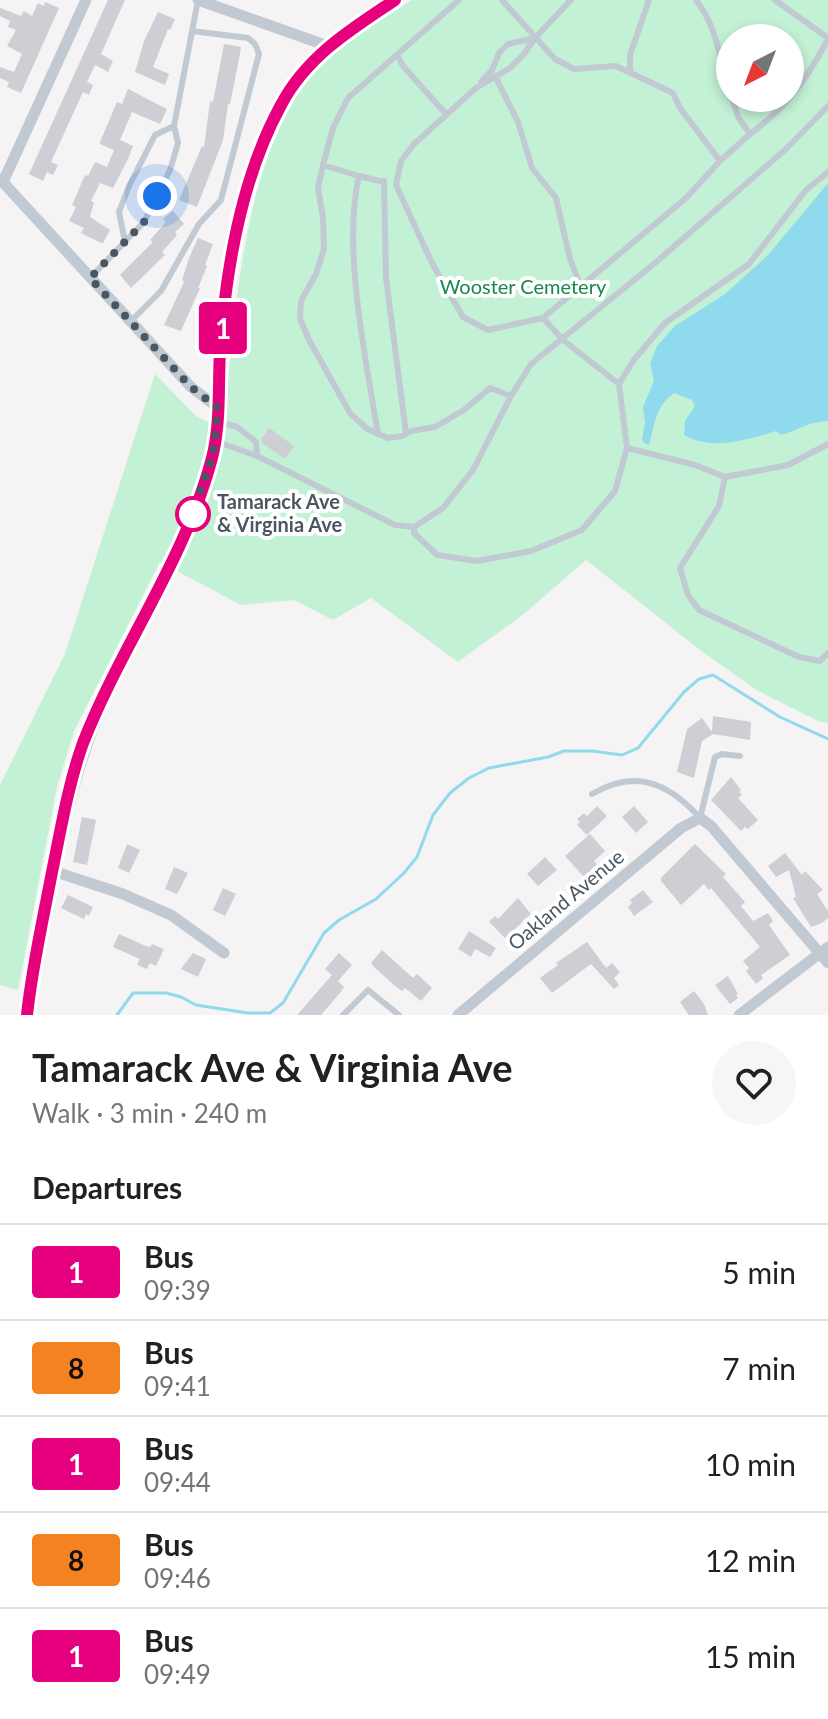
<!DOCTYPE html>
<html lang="en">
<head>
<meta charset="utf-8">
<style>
  body { margin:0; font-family:Lato,sans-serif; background:#f6f6f6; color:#202124; height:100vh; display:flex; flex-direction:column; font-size:30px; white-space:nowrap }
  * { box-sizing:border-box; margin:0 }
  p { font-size:26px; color:#757577 }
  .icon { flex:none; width:44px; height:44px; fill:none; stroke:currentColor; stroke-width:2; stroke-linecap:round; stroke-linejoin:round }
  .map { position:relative; height:1015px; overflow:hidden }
  .drawer { display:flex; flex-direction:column; background:#fff; flex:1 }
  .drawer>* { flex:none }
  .badge { padding:0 16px; border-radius:6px; font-size:28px; line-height:52px }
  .needle { width:52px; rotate:222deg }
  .controls { position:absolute; left:716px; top:24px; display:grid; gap:16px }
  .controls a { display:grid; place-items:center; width:88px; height:88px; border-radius:50%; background:#fff; box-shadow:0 4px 12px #0003; font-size:40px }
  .you { position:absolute; width:40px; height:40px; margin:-20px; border:6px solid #fff; border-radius:50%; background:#1a73e8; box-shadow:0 0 0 12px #1a73e833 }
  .map>.badge { position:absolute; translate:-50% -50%; box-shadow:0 0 0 4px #fff }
  h2 { padding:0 32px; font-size:30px; line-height:72px }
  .round { display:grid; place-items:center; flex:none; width:84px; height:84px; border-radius:42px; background:#f6f6f6 }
  .summary { display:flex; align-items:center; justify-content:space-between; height:136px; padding:0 32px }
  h1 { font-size:38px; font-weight:700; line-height:60px }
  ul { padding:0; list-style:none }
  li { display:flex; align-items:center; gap:24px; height:96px; padding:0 32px; border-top:2px solid #e0e0e0 }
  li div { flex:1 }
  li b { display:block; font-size:30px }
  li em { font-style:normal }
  li .badge { min-width:88px; font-weight:700; text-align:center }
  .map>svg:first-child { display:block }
  .green { fill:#c3f1d5; fill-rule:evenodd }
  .water { fill:#90daee }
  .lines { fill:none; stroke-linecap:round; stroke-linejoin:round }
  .stream { stroke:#90daee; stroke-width:3 }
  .building { fill:#cdcfd5 }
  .lane { stroke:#c1cad2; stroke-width:6 }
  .street { stroke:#c1cad2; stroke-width:11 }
  .secondary { stroke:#c1cbd6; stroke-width:16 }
  .line-casing { stroke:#fff; stroke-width:18 }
  .line { stroke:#e6007e; stroke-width:12 }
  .walk { stroke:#4a5661; stroke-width:8; stroke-dasharray:0 14.4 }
  .stop-dot { fill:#fff; stroke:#e6007e; stroke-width:4 }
  .labels { text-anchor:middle; stroke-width:8; stroke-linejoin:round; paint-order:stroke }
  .park-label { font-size:20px; fill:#17864f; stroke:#fff }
  .stop-label { font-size:20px; font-weight:bold; fill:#4a5661; stroke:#fff; text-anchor:start }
  .street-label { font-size:20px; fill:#4a5661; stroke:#fff }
</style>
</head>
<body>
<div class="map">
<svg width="828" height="1015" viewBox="0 0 828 1015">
  <rect width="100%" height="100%" fill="#f5f3f3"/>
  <path class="green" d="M412,0H828V723L820,722L758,691L704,653L586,560L525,613L458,662L371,598L333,620L294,600L241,605L160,562L74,731L57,787L18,990L0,985V785L65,654L155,374L197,417L224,429C235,316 241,144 326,59C350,35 384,18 412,0ZM730,38H790V98H730Z"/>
  <path class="water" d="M828,183V421C810,421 799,430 781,435L776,431C749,440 710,451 684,435L685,421L695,406L692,400L674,393C655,407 655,423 649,445L644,443L642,439L645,423L643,407L654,381L650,364L657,346L675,326L725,294L768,255Z"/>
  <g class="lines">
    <path class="stream" d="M117,1015L133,993H166L181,997L196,1005L248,1013H270L283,1003L324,933L339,920L376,899L404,873L417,857L433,815L450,793L469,778L489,768L548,757L564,751H592L622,755L638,748L684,692L699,679L713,675L780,717L828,739"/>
  </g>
  <path class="building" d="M108,0H125L101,54L113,61L108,72L95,65L87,82L93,85L89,95L83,92L51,162L58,165L53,175L47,172L43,181L29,174Z
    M45,2L59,8L21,93L7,87L9,82L0,78V67L14,72L22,54L7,46L16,30L8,27L10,21L0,16V8L21,16L24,11L32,16L38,3L44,6Z
    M158,12L175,19L170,30L168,29L153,67L169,74L165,85L135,72L144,41Z
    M224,44L241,47L239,59L230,104H228L223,140L197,207L179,200L202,146L204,147L210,101L213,102Z
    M128,89L167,109L160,124L132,112L120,140L133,146L128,159L113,188L100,183L91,201L94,202L90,217L110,230L103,243H101L81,233L84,228L69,221L76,207L72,205L85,175L88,176L95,162L107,167L114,150L100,144V142L117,102L122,104Z
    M173,211L184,224L175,232L177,235L162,252L165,255L131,288L120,275L153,242L150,240L166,222L163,219Z
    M198,238L213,244L205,265L207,266L198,288H200L181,331L164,325L184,282L182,280L189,258Z
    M269,428L294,446L285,459L262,443L261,439Z
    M713,716L751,722L750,740L713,734L702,741L694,778L677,772L687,729L702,718L712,732Z
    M731,777L741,790L739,792L742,795L738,798L758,820L748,829L745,827L741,831L711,800Z
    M597,806L607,816L587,835L577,825L580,822L577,819L584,813L587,816Z
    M634,806L648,822L636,833L622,817Z
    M82,817L96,820L87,865L73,862Z
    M590,834L605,851L594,861L598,865L584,877L565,856Z
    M127,844L140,850L129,873L118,868Z
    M695,844L726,874L723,877L745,902L741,906L753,921L768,913L773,921L769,925L790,955L761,975L763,978L756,984L746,971L749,968L743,961L760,947L711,888L709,890L704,884L681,905L661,881V878Z
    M785,853L802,875L805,871L823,890L817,894L828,911V918L822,923L811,927L793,898L796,897L789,870L776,877L768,866Z
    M545,857L557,870L538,886L527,874Z
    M174,867L188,873L177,894L165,889Z
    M223,888L236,894L225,916L213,910Z
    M643,890L653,902L634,916L628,907L632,903L630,900Z
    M68,895L93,907L89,916L86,914L84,919L61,908Z
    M518,898L531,914L505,938L489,922L495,916L498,919Z
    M469,931L496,948L490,957L475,949L471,957L458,949Z
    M119,934L146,946L150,947L152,944L164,949L156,966L150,963L147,969L137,965L140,959L113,947Z
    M587,942L606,968L612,963L620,972L614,978L619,985L614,989L591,964L552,993L540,978L558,965L556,963Z
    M382,950L413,978L417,974L432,988L421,1001L405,988L402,991L395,986L375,968L371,963Z
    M193,953L206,959L198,977L181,969Z
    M339,953L352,965L338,981L344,987L340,993L321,1015H297L332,975L325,969Z
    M728,976L738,994L736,995L738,998L730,1004L715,985Z
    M694,991L704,1004L708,1015H689L680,1002Z"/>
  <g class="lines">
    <path class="lane" d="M502,0L555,59L574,69L616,66L673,93L680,108L720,161
      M696,0C720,32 718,58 730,93
      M775,0L828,38
      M535,38L524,54L510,68L476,88L414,144L401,161L396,185L432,263L463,317L488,330L543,318
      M397,55L403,66L445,113
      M630,72V55L649,0
      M495,76L518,122L532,168L556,198L570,259L581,287
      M481,82L492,70L499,53L508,44L535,38L571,0
      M750,134C787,107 807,79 828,39
      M323,165L333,128L348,98L459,0
      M828,172L806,190L749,264L665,323L633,361L619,384L627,448L695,465L725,477L719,506L680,568L688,595L699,610L799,657L820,661L828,653
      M359,176L384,182
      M384,181L386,278L406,433
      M125,242L119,212L129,186L155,135L174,126
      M90,278L144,222L170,170L178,143L174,126L198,0
      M131,321L161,291L199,224L221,200L259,54L255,44L248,38L192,31
      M619,384L563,340L543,318L686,198L720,161L750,134L738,117L732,98
      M220,422L237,427L256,442L257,456
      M378,434C366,361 342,247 359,176L323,165L318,188L323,218L324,249L316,274L301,301L300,319L309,340L350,413L366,428L378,434L388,438L402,436L411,431L435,427L464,410L490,388L511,396L531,364L655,263L786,149L828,106
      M218,442L257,456L395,525L414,527L443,508L473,470L511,396
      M725,477L788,465L828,444
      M414,527V533L437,555L477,561L531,551L582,530L615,491L627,448
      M592,794C635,769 668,782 700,818
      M700,818L715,757L722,754L740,756
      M343,1015L368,990L399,1015"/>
    <path class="street" d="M198,0L328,46
      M0,179L191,387L218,408
      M3,182L86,0
      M53,871L123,894L171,915L224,953
      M458,1015L681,828L700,818L711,826L828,963
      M739,1015L828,947"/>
    <path class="secondary" d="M27,1015C32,967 43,920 52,872C64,814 76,759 100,705C137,622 189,547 212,458C221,423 218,385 220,350C226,268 241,178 281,105C306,57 351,29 395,0"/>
  </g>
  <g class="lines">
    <defs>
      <path id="line" d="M27,1015C32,967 43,920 52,872C61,829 68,785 83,743C121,646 185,560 212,458C221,423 218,385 220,350C226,268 241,178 281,105C306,57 351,29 395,0"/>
    </defs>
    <use href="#line" class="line-casing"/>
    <use href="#line" class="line"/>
    <path class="walk" d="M157,196L144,222L90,278L191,387L218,408L213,455L190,520L193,514"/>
  </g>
  <circle class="stop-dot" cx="193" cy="514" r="16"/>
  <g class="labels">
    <g class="park-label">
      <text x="523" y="294">Wooster Cemetery</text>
    </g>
    <g class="stop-label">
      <text x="217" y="509">Tamarack Ave<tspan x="217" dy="23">&amp; Virginia Ave</tspan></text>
    </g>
    <g class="street-label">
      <text transform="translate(566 900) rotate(-40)" y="7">Oakland Avenue</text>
    </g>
  </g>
</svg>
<div class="controls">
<a><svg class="needle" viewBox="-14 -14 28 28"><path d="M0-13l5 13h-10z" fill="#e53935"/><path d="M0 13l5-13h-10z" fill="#757577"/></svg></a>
</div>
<div class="you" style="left:157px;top:196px"></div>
<b class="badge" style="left:223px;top:328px;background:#e6007e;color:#fff">1</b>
</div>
<section class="drawer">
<div class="summary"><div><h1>Tamarack Ave &amp; Virginia Ave</h1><p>Walk · 3 min · 240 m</p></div><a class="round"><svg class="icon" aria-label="heart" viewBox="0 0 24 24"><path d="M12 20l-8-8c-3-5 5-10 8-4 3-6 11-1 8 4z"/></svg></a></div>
<h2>Departures</h2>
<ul>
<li><span class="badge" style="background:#e6007e;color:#fff">1</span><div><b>Bus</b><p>09:39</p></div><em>5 min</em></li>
<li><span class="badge" style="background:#f58220;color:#111">8</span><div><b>Bus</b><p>09:41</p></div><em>7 min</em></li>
<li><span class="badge" style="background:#e6007e;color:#fff">1</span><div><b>Bus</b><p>09:44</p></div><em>10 min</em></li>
<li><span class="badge" style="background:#f58220;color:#111">8</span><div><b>Bus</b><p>09:46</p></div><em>12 min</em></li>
<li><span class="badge" style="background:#e6007e;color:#fff">1</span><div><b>Bus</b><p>09:49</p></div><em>15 min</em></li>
</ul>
</section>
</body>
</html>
